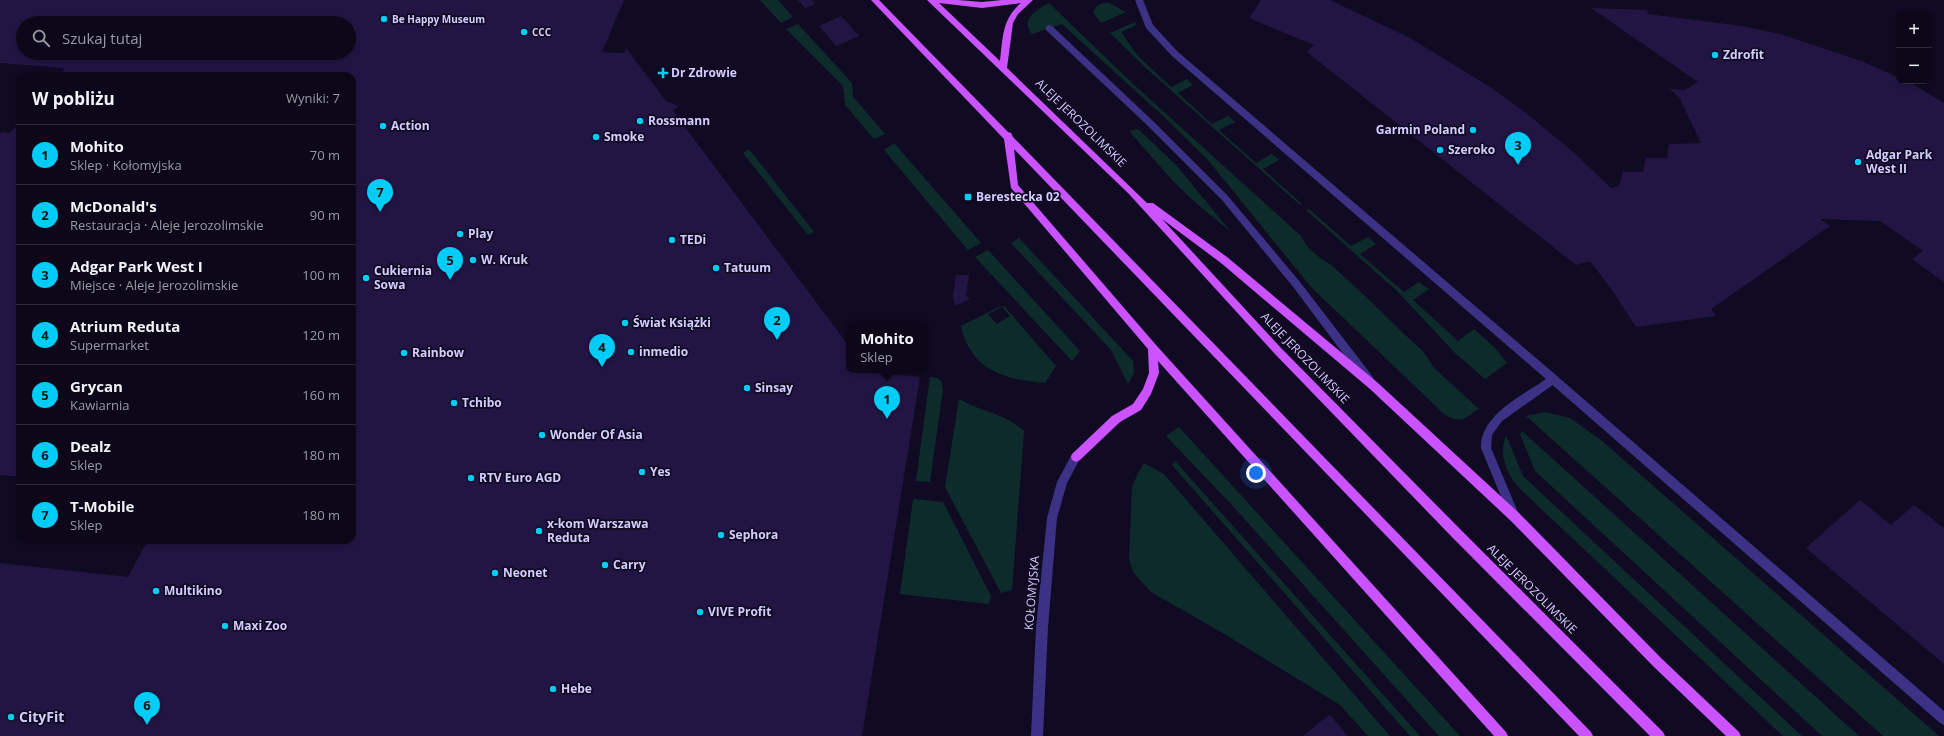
<!DOCTYPE html>
<html lang="pl">
<meta charset="utf-8">
<style>
body{margin:0;font-family:"Open Sans",sans-serif;background:#151123;color:#f1f3f6}
.controls{position:absolute;right:12px;top:12px;display:grid;overflow:hidden;border-radius:8px;box-shadow:0 2px 6px #0003}
.controls button{width:36px;height:36px;display:grid;place-items:center;padding:0;border:0;border-bottom:1px solid #2c2939;background:#0c081a;color:#f1f3f6;font:20px sans-serif}
.you{position:absolute;left:1256px;top:473px;width:14px;height:14px;margin:-10px;border:3px solid #fff;border-radius:50%;background:#1a73e8;box-shadow:0 0 0 6px #1a73e833}
.badge{display:grid;place-items:center;width:26px;height:26px;border-radius:50%;background:#00cdf7;color:#111;font-size:13px;font-weight:700}
.pin{position:absolute;translate:-50% -33px;filter:drop-shadow(0 1px 2px #0008)}
.pin::after{content:'';position:absolute;top:21px;width:14px;height:12px;background:inherit;clip-path:polygon(0 0,100% 0,50% 100%)}
.popup{position:absolute;left:846px;top:321px;width:82px;height:52px;box-sizing:border-box;display:grid;place-content:center;border-radius:8px;background:#0c081a;filter:drop-shadow(0 1px 3px #0005);font-size:13px;white-space:nowrap;color:#9a9aa2}
.popup b{font-size:15px;color:#f1f3f6}
.popup::after{content:'';position:absolute;left:50%;top:100%;margin-left:-8px;border:8px solid transparent;border-top-color:#0c081a}
.list{margin:0;padding:0;list-style:none}
h2{display:flex;justify-content:space-between;align-items:center;height:52px;margin:0;padding:0 16px;font-size:17px}
h2 small{font-size:13px;font-weight:400;color:#9a9aa2}
.list li{display:grid;grid-template-columns:26px 1fr auto;gap:12px;align-items:center;box-sizing:border-box;height:60px;padding:0 16px;border-top:1px solid #2c2939}
.list b{display:block;font-size:15px;white-space:nowrap}
.list p{margin:0;font-size:13px;white-space:nowrap;color:#9a9aa2}
.list em{font-size:13px;font-style:normal;color:#9a9aa2}
.icon{flex:none;width:22px;height:22px;fill:none;stroke:currentColor;stroke-width:2;stroke-linecap:round;stroke-linejoin:round}
.map{position:relative;flex:none;width:1944px;height:736px;overflow:hidden}
.search{position:absolute;background:#0c081a;box-shadow:0 2px 6px #0003;left:16px;top:16px;width:340px;height:44px;display:flex;align-items:center;gap:10px;box-sizing:border-box;padding:0 14px;border-radius:22px;color:#9a9aa2;font-size:15px}
.panel{position:absolute;background:#0c081a;box-shadow:0 2px 6px #0003;left:16px;top:72px;width:340px;height:472px;border-radius:12px}
.map>svg:first-child{display:block}
</style>
<div class="map">
<svg width="1944" height="736" viewBox="0 0 1944 736">
<rect width="100%" height="100%" fill="#100b22"/>
<g fill="#0e2b2c" fill-rule="evenodd">
<path d="M760,0H778L793,17L781,23Z"/>
<path d="M1049,3L1131,82L1301,236C1305,247 1320,259 1330,264C1354,285 1377,307 1400,330C1411,341 1427,352 1433,367L1479,409C1464,419 1461,424 1444,414L1311,287L1208,160L1163,116L1062,24L1032,34C1019,20 1038,9 1049,3Z"/>
<path d="M1103,3H1109L1126,12L1101,23L1093,12L1097,6Z"/>
<path d="M1135,22L1136,25L1121,32L1138,56L1171,87L1187,79L1193,85L1178,93L1212,124L1228,116L1235,122L1219,130L1256,163L1272,154L1279,160L1263,169L1302,204L1300,205L1147,69L1110,33Z"/>
<path d="M798,24L852,83L853,97L885,134L874,139L845,105L843,86L786,29Z"/>
<path d="M1138,129L1177,166L1230,231L1197,204L1173,181L1129,131Z"/>
<path d="M894,143L981,243L968,250L884,150Z"/>
<path d="M749,149L814,232L808,235L743,153Z"/>
<path d="M1309,209L1351,246L1368,237L1376,244L1360,254L1404,292L1419,282L1429,289L1413,300L1458,341L1474,329L1495,348L1507,363L1485,379L1455,353L1398,292L1306,210Z"/>
<path d="M1019,238L1133,361L1134,373L1128,384L1111,350L1011,243Z"/>
<path d="M988,250L1080,351L1072,361L975,257Z"/>
<path d="M1001,306L1005,307L1056,366L1045,383C1006,380 970,370 961,326ZM1002,307L1010,316L997,324L988,314Z"/>
<path d="M930,377L937,378L941,381L943,389L930,482L916,481Z"/>
<path d="M959,399C981,412 1005,413 1024,431L1012,590L1001,593L945,487Z"/>
<path d="M1545,412L1570,418L1602,441L1939,736H1883L1526,416Z"/>
<path d="M1179,427L1460,736H1439L1231,504L1166,436Z"/>
<path d="M1522,431L1859,736H1822L1535,471L1520,434Z"/>
<path d="M1506,435L1523,476L1802,736H1783L1521,490C1507,475 1498,455 1506,435Z"/>
<path d="M1175,461L1420,736H1410L1172,465Z"/>
<path d="M1144,463L1164,474L1390,736H1368L1340,705L1221,632L1151,592L1133,572L1129,559L1132,487L1138,473Z"/>
<path d="M913,499L943,502L991,596L989,604L900,594Z"/>
</g>
<g fill="#221544" fill-rule="evenodd">
<path d="M0,0H624L602,52L624,53L626,48L666,101L678,106L673,111L846,342H849V370L920,377L862,736H0V563L128,577L148,540H352V76H58L65,68L0,63ZM23,23H349V53H23Z"/>
<path d="M798,0H812L815,4L805,8Z"/>
<path d="M1261,0H1330L1410,38L1490,87L1526,113L1572,151L1611,188L1619,186L1623,172H1643L1646,158H1667L1669,144L1701,143L1679,97L1669,89L1685,90L1698,82L1591,8L1647,10L1648,14L1742,26L1780,34L1864,62L1899,78V81H1906L1914,85L1944,103V282L1912,259L1923,251L1880,221L1820,219L1830,226L1711,309L1716,316L1636,327L1612,290L1590,261L1576,265L1307,52L1314,45L1249,18Z"/>
<path d="M841,16L859,36L836,46L819,26Z"/>
<path d="M20,122V477L0,475V134L2,132L10,133Z"/>
<path d="M956,275H969L966,296L970,299L955,306L953,296Z"/>
<path d="M1860,500L1891,525L1914,505L1944,528V664L1806,548Z"/>
<path d="M1330,715L1348,736H1303L1321,721Z"/>
</g>
<g fill="none" stroke-linecap="round" stroke-linejoin="round">
<g fill="#3b3285" fill-rule="evenodd">
<path d="M1049,25L1052,26L1153,121L1228,196L1300,282L1373,377L1374,380L1373,383H1365L1294,288L1222,200L1147,125L1046,30V26Z"/>
<path d="M1553,375L1557,376L1944,711V725L1940,723L1549,382L1548,379L1549,376Z"/>
</g>
<g fill="#3b3285" fill-rule="evenodd">
<path d="M1135,0H1143L1153,25L1178,52L1557,376L1558,379L1557,382L1502,421L1492,435L1491,448L1520,517L1519,521L1515,522L1511,521L1481,448C1480,415 1522,396 1546,379L1172,56L1146,28Z"/>
<path d="M1076,452L1080,454L1081,457L1067,483L1057,518L1048,627L1043,736H1031L1036,627L1047,518L1057,482L1072,454Z"/>
</g>
<g fill="#ca53ff" fill-rule="evenodd">
<path d="M871,0H879L1008,132L1011,133L1013,137L1591,732L1593,736H1579L1014,149L1018,185L1156,345L1506,732L1508,736H1494L1158,361L1159,373L1151,394L1141,410L1120,422L1080,460L1076,462L1072,460L1071,457L1072,454L1112,416L1133,404L1143,389L1149,373L1148,349L1011,188L1004,139Z"/>
<path d="M927,0H958L982,2L1002,0H1033L1018,14L1013,23L1007,68L1147,203H1153L1227,257L1378,383L1519,513L1661,658L1739,732L1741,736H1726L1653,666L1511,521L1370,389L1221,263L1162,219L1281,348L1458,527L1663,732L1665,736H1650L1450,535L1275,354L1128,193ZM939,3L982,8L1021,3C1002,19 1003,37 1000,61Z"/>
</g>
</g>
<g fill="#00cdf7" stroke="#100b22" stroke-width="1.5">
<circle cx="384" cy="19" r="4"/>
<circle cx="524" cy="32" r="4"/>
<circle cx="1715" cy="55" r="4"/>
<path d="M661 67h4v4h4v4h-4v4h-4v-4h-4v-4h4z"/>
<circle cx="640" cy="121" r="4"/>
<circle cx="383" cy="126" r="4"/>
<circle cx="1473" cy="130" r="4"/>
<circle cx="596" cy="137" r="4"/>
<circle cx="1440" cy="150" r="4"/>
<circle cx="1858" cy="162" r="4"/>
<rect x="964" y="193" width="8" height="8" rx="2"/>
<circle cx="460" cy="234" r="4"/>
<circle cx="672" cy="240" r="4"/>
<circle cx="473" cy="260" r="4"/>
<circle cx="716" cy="268" r="4"/>
<circle cx="366" cy="278" r="4"/>
<circle cx="625" cy="323" r="4"/>
<circle cx="631" cy="352" r="4"/>
<circle cx="404" cy="353" r="4"/>
<circle cx="747" cy="388" r="4"/>
<circle cx="454" cy="403" r="4"/>
<circle cx="542" cy="435" r="4"/>
<circle cx="642" cy="472" r="4"/>
<circle cx="471" cy="478" r="4"/>
<circle cx="539" cy="531" r="4"/>
<circle cx="721" cy="535" r="4"/>
<circle cx="605" cy="565" r="4"/>
<circle cx="495" cy="573" r="4"/>
<circle cx="156" cy="591" r="4"/>
<circle cx="700" cy="612" r="4"/>
<circle cx="225" cy="626" r="4"/>
<circle cx="553" cy="689" r="4"/>
<circle cx="11" cy="717" r="4"/>
</g>
<g text-anchor="middle" stroke-width="3.5" stroke-linejoin="round" paint-order="stroke">
<g font-size="10" font-weight="bold" fill="#d5ccff" stroke="#100b22" text-anchor="start">
<text x="392" y="23">Be Happy Museum</text>
<text x="532" y="36">CCC</text>
</g>
<g font-size="12" font-weight="bold" fill="#d5ccff" stroke="#100b22" text-anchor="start">
<text x="1723" y="59">Zdrofit</text>
<text x="671" y="77">Dr Zdrowie</text>
<text x="648" y="125">Rossmann</text>
<text x="391" y="130">Action</text>
<text x="1465" y="134" text-anchor="end">Garmin Poland</text>
<text x="604" y="141">Smoke</text>
<text x="1448" y="154">Szeroko</text>
<text x="1866" y="159">Adgar Park<tspan x="1866" dy="14">West II</tspan></text>
<text x="976" y="201">Berestecka 02</text>
<text x="468" y="238">Play</text>
<text x="680" y="244">TEDi</text>
<text x="481" y="264">W. Kruk</text>
<text x="724" y="272">Tatuum</text>
<text x="374" y="275">Cukiernia<tspan x="374" dy="14">Sowa</tspan></text>
<text x="633" y="327">Świat Książki</text>
<text x="639" y="356">inmedio</text>
<text x="412" y="357">Rainbow</text>
<text x="755" y="392">Sinsay</text>
<text x="462" y="407">Tchibo</text>
<text x="550" y="439">Wonder Of Asia</text>
<text x="650" y="476">Yes</text>
<text x="479" y="482">RTV Euro AGD</text>
<text x="547" y="528">x-kom Warszawa<tspan x="547" dy="14">Reduta</tspan></text>
<text x="729" y="539">Sephora</text>
<text x="613" y="569">Carry</text>
<text x="503" y="577">Neonet</text>
<text x="164" y="595">Multikino</text>
<text x="708" y="616">VIVE Profit</text>
<text x="233" y="630">Maxi Zoo</text>
<text x="561" y="693">Hebe</text>
</g>
<g font-size="12" fill="#d5ccff" stroke="#100b22">
<text transform="translate(1081 123) rotate(44)" y="4">ALEJE JEROZOLIMSKIE</text>
<text transform="translate(1305 358) rotate(46)" y="4">ALEJE JEROZOLIMSKIE</text>
<text transform="translate(1532 589) rotate(45)" y="4">ALEJE JEROZOLIMSKIE</text>
<text transform="translate(1032 593) rotate(-85)" y="4">KOŁOMYJSKA</text>
</g>
<g font-size="14" font-weight="bold" fill="#d5ccff" stroke="#100b22" text-anchor="start">
<text x="19" y="722">CityFit</text>
</g>
</g>
</svg>
<div class="controls">
<button>+</button>
<button>−</button>
</div>
<div class="you"></div>
<div class="pin badge" style="left:887px;top:419px">1</div>
<div class="popup"><b>Mohito</b>Sklep</div>
<div class="pin badge" style="left:777px;top:340px">2</div>
<div class="pin badge" style="left:1518px;top:165px">3</div>
<div class="pin badge" style="left:602px;top:367px">4</div>
<div class="pin badge" style="left:450px;top:280px">5</div>
<div class="pin badge" style="left:147px;top:725px">6</div>
<div class="pin badge" style="left:380px;top:212px">7</div>
<div class="search"><svg class="icon" aria-label="search" viewBox="0 0 24 24"><circle cx="10" cy="10" r="6"/><path d="M15 15l6 6"/></svg>Szukaj tutaj</div>
<section class="panel">
<h2>W pobliżu<small>Wyniki: 7</small></h2>
<ul class="list">
<li><span class="badge">1</span><div><b>Mohito</b><p>Sklep · Kołomyjska</p></div><em>70 m</em></li>
<li><span class="badge">2</span><div><b>McDonald's</b><p>Restauracja · Aleje Jerozolimskie</p></div><em>90 m</em></li>
<li><span class="badge">3</span><div><b>Adgar Park West I</b><p>Miejsce · Aleje Jerozolimskie</p></div><em>100 m</em></li>
<li><span class="badge">4</span><div><b>Atrium Reduta</b><p>Supermarket</p></div><em>120 m</em></li>
<li><span class="badge">5</span><div><b>Grycan</b><p>Kawiarnia</p></div><em>160 m</em></li>
<li><span class="badge">6</span><div><b>Dealz</b><p>Sklep</p></div><em>180 m</em></li>
<li><span class="badge">7</span><div><b>T-Mobile</b><p>Sklep</p></div><em>180 m</em></li>
</ul>
</section>
</div>
